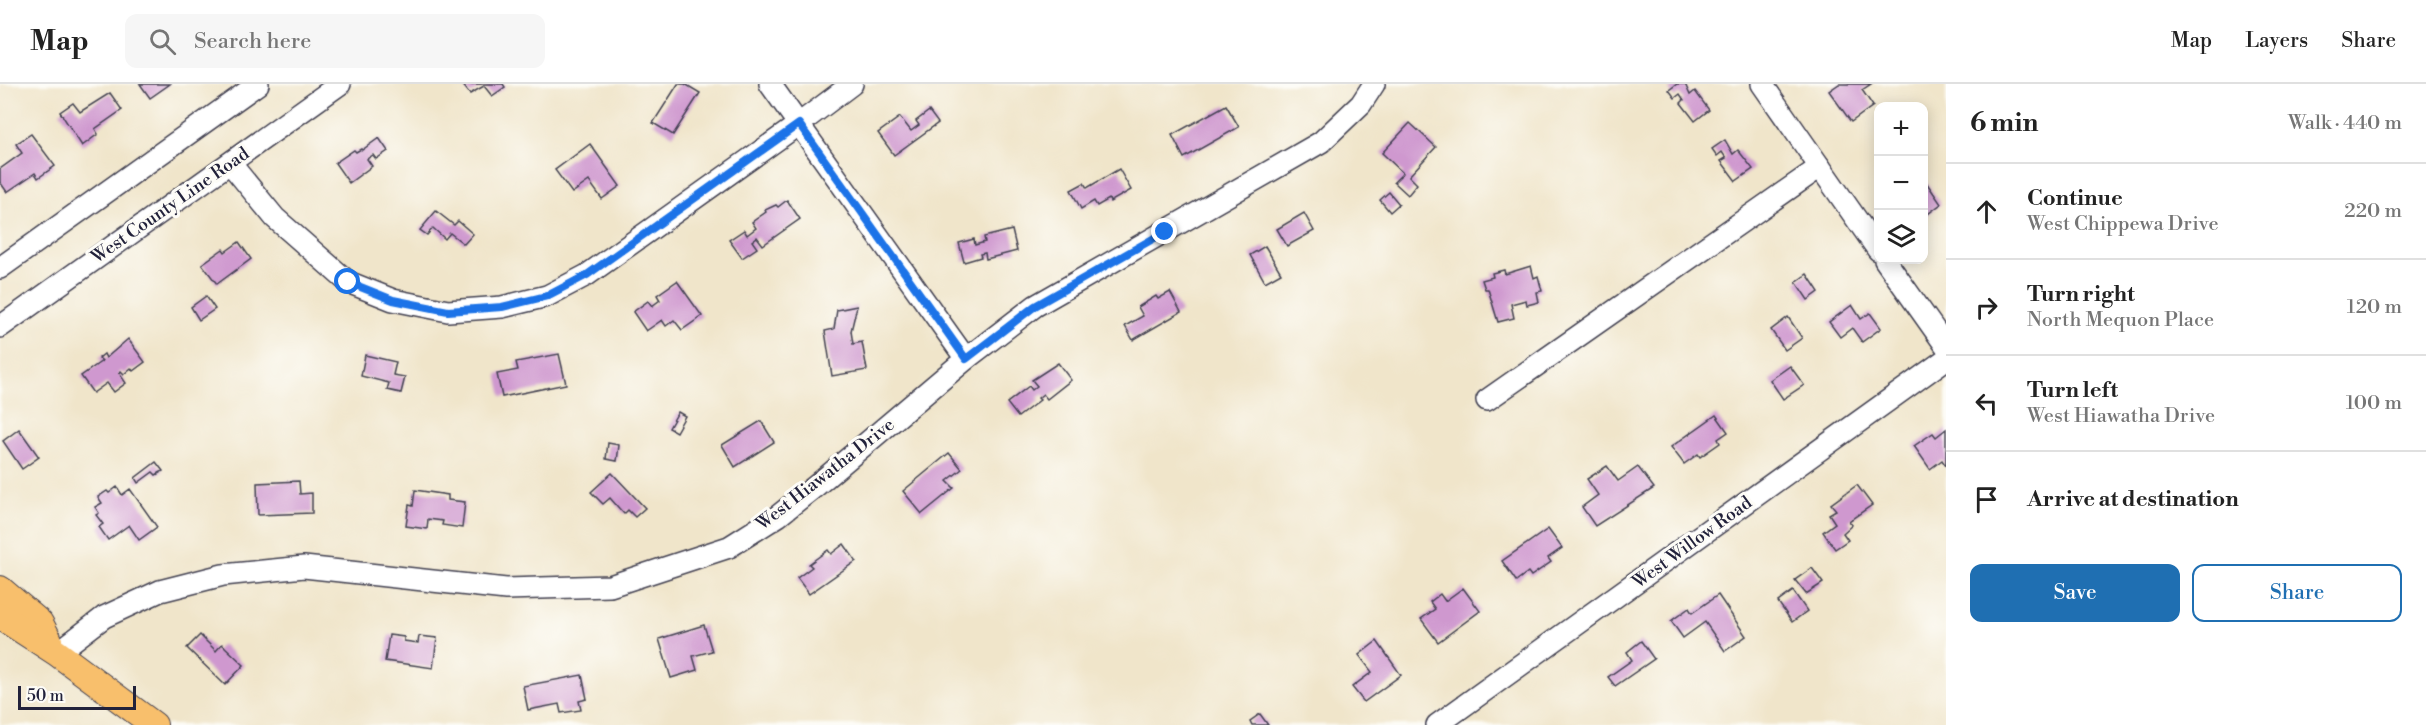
<!DOCTYPE html>
<meta charset="utf-8">
<style>
body{margin:0;font-family:"Libre Bodoni",serif;background:#f6f6f6;color:#222}
.controls{position:absolute;right:18px;top:18px;display:grid;overflow:hidden;border-radius:12px;box-shadow:0 3px 15px #0003}
.controls button{width:54px;height:54px;display:grid;place-items:center;padding:0;border:0;border-bottom:2px solid #e0e0e0;background:#fff;color:#222;font:30px sans-serif}
.scale{position:absolute;left:18px;bottom:15px;width:118px;box-sizing:border-box;padding-left:6px;border:3px solid #22223b;border-top:0;font-size:16px;line-height:21px;white-space:nowrap;color:#22223b;-webkit-text-stroke:4px #fdfcf7;paint-order:stroke}
.stop{position:absolute;width:18px;height:18px;margin:-14px;border:4px solid #1a73e8;border-radius:50%;background:#fff}
.stop.end{background:#1a73e8;border-color:#fff;box-shadow:0 2px 6px #0008}
.list{margin:0;padding:0;list-style:none}
h2{display:flex;justify-content:space-between;align-items:center;height:78px;margin:0;padding:0 24px;font-size:26px}
h2 small{font-size:20px;font-weight:400;color:#767676}
.list li{display:grid;grid-template-columns:39px 1fr auto;gap:18px;align-items:center;box-sizing:border-box;height:96px;padding:0 24px;border-top:2px solid #e0e0e0}
.list b{display:block;font-size:22px;white-space:nowrap}
.list p{margin:0;font-size:20px;white-space:nowrap;color:#767676}
.list em{font-size:20px;font-style:normal;color:#767676}
.actions{display:flex;gap:12px;padding:18px 24px}
.actions a{flex:1;padding:14px 0;border:2px solid #1f6fb2;border-radius:12px;text-align:center;font-size:21px;color:#1f6fb2}
.actions .main{background:#1f6fb2;color:#fff}
.icon{flex:none;width:33px;height:33px;fill:none;stroke:currentColor;stroke-width:2;stroke-linecap:round;stroke-linejoin:round}
.map{position:relative;flex:none;width:1946px;height:641px;overflow:hidden}
header{display:flex;align-items:center;gap:36px;box-sizing:border-box;height:84px;padding:0 30px;background:#fff;border-bottom:2px solid #e0e0e0}
header strong{font-size:28px}
nav{display:flex;gap:33px;margin-inline-start:auto;font-size:21px}
.search{width:420px;height:54px;background:#f6f6f6;display:flex;align-items:center;gap:15px;box-sizing:border-box;padding:0 21px;border-radius:12px;color:#767676;font-size:22px}
main{display:flex}
aside{flex:1;background:#fff}
.map>svg:first-child{display:block}
</style>
<header>
<strong>Map</strong>
<div class="search"><svg class="icon" aria-label="search" viewBox="0 0 24 24"><circle cx="10" cy="10" r="6"/><path d="M15 15l6 6"/></svg>Search here</div>
<nav><a>Map</a><a>Layers</a><a>Share</a></nav>
</header>
<main>
<div class="map">
<svg width="1946" height="641" viewBox="0 0 1946 641">
<rect width="100%" height="100%" fill="#fdfcf7"/>
<filter id="ink" filterUnits="userSpaceOnUse"><feTurbulence type="fractalNoise" baseFrequency=".0167" numOctaves="2"/><feDisplacementMap in="SourceGraphic" scale="12" xChannelSelector="R" yChannelSelector="G"/><feConvolveMatrix kernelMatrix="1 2 1 2 8 2 1 2 1" color-interpolation-filters="sRGB"/></filter>
<filter id="wash" filterUnits="userSpaceOnUse"><feTurbulence type="fractalNoise" baseFrequency=".008" numOctaves="4" result="noise"/><feDisplacementMap in="SourceGraphic" scale="24" xChannelSelector="R" yChannelSelector="G"/><feGaussianBlur stdDeviation="1.35" result="paint"/><feColorMatrix in="noise" values="0 0 0 0 0 0 0 0 0 0 0 0 0 0 0 0 0 1.4 0 .05"/><feComposite in="paint" operator="in"/></filter>
<g filter="url(#wash)">
<rect width="100%" height="100%" fill="#f0e5ca"/>
<g id="blocks">
<g fill="#cf98cf">
<path d="M140,0H170L150,14Z"/>
<path d="M462,0H503L505,3L492,12L484,2L470,10Z"/>
<path d="M678,0H685L700,9L673,51L653,39Z"/>
<path d="M1677,0H1685L1690,11L1695,7L1709,26L1695,37L1681,19L1684,16L1680,10L1675,14L1669,6Z"/>
<path d="M1839,0H1871L1862,6L1873,22L1851,38L1829,7Z"/>
<path d="M110,9L122,26L95,45L98,50L82,62L60,28L73,19L80,28Z"/>
<path d="M1226,21L1239,43L1184,74L1172,51Z"/>
<path d="M929,27L938,39L894,71L878,49L900,33L911,47L919,41L916,37Z"/>
<path d="M1410,39L1436,63L1409,92L1417,100L1408,111L1394,98L1403,89L1382,69Z"/>
<path d="M31,50L55,82L38,94L35,89L7,108L0,98V85L22,69L16,60Z"/>
<path d="M379,54L388,67L376,75L373,71L367,75L372,82L349,99L335,79L354,66L356,68L361,65L362,66Z"/>
<path d="M1725,56L1733,70L1738,66L1753,85L1736,97L1721,77L1726,74L1722,68L1717,72L1712,65Z"/>
<path d="M590,60L620,102L602,115L589,97L572,109L555,86Z"/>
<path d="M1119,85L1131,106L1110,118L1109,115L1097,122L1094,117L1081,125L1071,106L1084,99L1087,104Z"/>
<path d="M1924,95L1941,120L1925,132L1924,130Z"/>
<path d="M1389,108L1399,120L1390,128L1380,116Z"/>
<path d="M787,116L800,135L763,161L757,153L752,157L757,164L742,174L729,156L744,146L747,151L756,144L752,138L766,128L765,126L776,121L778,123Z"/>
<path d="M436,127L454,141L458,137L473,150L464,160L450,149L445,155L433,144L427,151L420,146Z"/>
<path d="M1304,129L1314,147L1287,162L1277,145Z"/>
<path d="M1012,146L1017,167L986,175L985,169L980,170L981,173L964,178L959,159L974,155L975,161L985,158L984,153Z"/>
<path d="M239,158L251,175L217,200L202,180L223,165L225,168Z"/>
<path d="M1265,162L1281,189L1265,198L1250,171Z"/>
<path d="M1531,182L1534,194L1538,192L1542,207L1537,208L1539,218L1527,221L1526,216L1511,220L1514,234L1498,238L1488,205H1485L1482,196L1493,193L1492,189L1504,186L1505,190Z"/>
<path d="M1807,190L1819,208L1808,216L1796,198Z"/>
<path d="M677,197L702,232L682,246L674,236L666,242L662,236L646,247L633,228L648,217L652,222L660,216L657,211Z"/>
<path d="M1170,208L1181,228L1133,256L1125,242L1143,232L1138,223L1156,212L1158,215Z"/>
<path d="M206,212L215,225L199,236L191,223Z"/>
<path d="M1852,221L1861,235L1870,229L1881,244L1862,258L1852,244L1840,253L1829,238Z"/>
<path d="M857,222L851,247L853,260L862,258L867,286L832,292L825,247L834,245L837,226Z"/>
<path d="M1788,233L1802,254L1785,266L1771,246Z"/>
<path d="M128,255L145,278L133,287L131,284L124,290L121,287L119,289L126,299L114,308L107,299L93,309L81,292L102,277L99,274L104,270L106,274Z"/>
<path d="M559,270L566,300L502,313L497,290L518,286L516,278Z"/>
<path d="M365,271L396,278L393,291L405,293L401,309L387,306L389,299L361,292Z"/>
<path d="M1058,279L1071,296L1047,315L1043,310L1038,314L1040,316L1018,333L1007,319L1029,302L1032,306L1037,302L1032,296Z"/>
<path d="M1790,282L1804,301L1783,315L1770,296Z"/>
<path d="M678,328L685,332L676,348L669,344Z"/>
<path d="M1716,331L1728,348L1718,355L1720,359L1700,373L1698,370L1684,380L1671,363Z"/>
<path d="M761,337L774,358L735,383L722,361Z"/>
<path d="M19,345L39,373L22,385L3,357Z"/>
<path d="M1946,345V382L1942,376L1930,385L1914,362L1933,349L1936,353Z"/>
<path d="M608,359L619,361L617,377L606,375Z"/>
<path d="M949,369L962,385L947,397L954,404L922,430L903,407Z"/>
<path d="M156,378L163,387L156,391L153,388L138,399L135,394Z"/>
<path d="M1607,382L1618,397L1638,383L1654,404L1595,442L1582,423L1598,411L1587,395Z"/>
<path d="M612,389L645,424L635,433L628,426L624,430L610,414L603,420L591,408Z"/>
<path d="M299,397L300,410L312,409V429L258,431L257,399Z"/>
<path d="M1857,401L1872,421L1849,437L1852,441L1843,449L1848,456L1835,465L1823,448L1835,439L1829,430L1836,426L1831,420Z"/>
<path d="M117,403L122,411L130,405L157,443L139,456L129,441L108,456L99,443L103,440L96,431L99,429L95,423L102,419L98,413L107,407L109,409Z"/>
<path d="M415,406L448,411V416L465,418L462,444L442,441L443,437L428,435L427,445L406,442L409,421L413,422Z"/>
<path d="M1548,445L1562,464L1548,474L1551,478L1531,492L1528,488L1516,497L1502,477Z"/>
<path d="M844,460L856,477L809,510L797,494L812,483L809,480L828,466L831,470Z"/>
<path d="M1812,484L1823,499L1806,510L1795,496Z"/>
<path d="M1463,504L1480,527L1438,558L1421,535L1435,525L1430,518L1440,510L1445,517Z"/>
<path d="M1793,507L1807,527L1792,538L1778,518Z"/>
<path d="M1718,511L1746,552L1725,567L1705,538L1683,554L1671,537L1689,524L1692,529Z"/>
<path d="M704,541L712,567L693,572L697,586L671,594L659,555Z"/>
<path d="M200,551L216,567L222,560L244,581L225,601L187,564Z"/>
<path d="M389,551L404,553V557L418,559L419,552L437,554L433,584L385,577Z"/>
<path d="M1377,557L1401,591L1364,618L1352,603L1372,588L1359,571Z"/>
<path d="M1641,557L1654,575L1615,602L1608,593L1632,576L1627,568Z"/>
<path d="M582,591L587,615L579,617L581,626L561,629L559,620L528,626L523,602Z"/>
<path d="M1260,630L1268,641H1252L1250,637Z"/>
</g>
</g>
</g>
<g filter="url(#ink)">
<use href="#blocks" fill-opacity="0" stroke="#413f50" stroke-width="1.5"/>
<g fill="none" stroke-linecap="round" stroke-linejoin="round">
<defs>
<g id="minor">
<path d="M770,0L966,275"/>
<path d="M1762,0L1878,166"/>
<path d="M230,79L275,134L348,198L393,216L448,227L502,223L547,212L587,191L799,40L852,0"/>
<path d="M1885,176L1946,262"/>
<path d="M0,184L258,0"/>
<path d="M0,243L340,0"/>
<path d="M1487,316L1820,83"/>
<path d="M57,569L104,533L160,507L223,491L304,483L506,505L610,502L729,463L778,432L817,401L966,275L1035,222L1321,58L1361,20L1374,0"/>
<path d="M1437,641L1946,275"/>
</g>
<g id="major">
<path d="M0,505L40,539L49,556"/>
<path d="M0,532L57,569L154,641"/>
</g>
</defs>
<use href="#minor" stroke="#413f50" stroke-width="24"/>
<use href="#major" stroke="#413f50" stroke-width="28"/>
<use href="#minor" stroke="#fff" stroke-width="21"/>
<use href="#major" stroke="#f8bf6c" stroke-width="26"/>
</g>
</g>
<g fill="none" stroke-linecap="round" stroke-linejoin="round" filter="url(#ink)">
<path stroke="#1a73e8" stroke-width="8" d="M348,198L393,216L448,227L502,223L547,212L587,191L799,40L966,275L1035,222L1165,148"/>
</g>
<g text-anchor="middle" stroke-width="6" stroke-linejoin="round" paint-order="stroke">
<g font-size="18" fill="#22223b" stroke="#fdfcf7">
<text transform="translate(170 121) rotate(-35)" y="6">West County Line Road</text>
<text transform="translate(825 390) rotate(-38)" y="6">West Hiawatha Drive</text>
<text transform="translate(1692 458) rotate(-36)" y="6">West Willow Road</text>
</g>
</g>
</svg>
<div class="controls">
<button>+</button>
<button>−</button>
<button><svg class="icon" aria-label="layers" viewBox="0 0 24 24"><path d="M12 4l9 5-9 5-9-5zM3 14l9 5 9-5"/></svg></button>
</div>
<div class="scale">50 m</div>
<div class="stop" style="left:348px;top:198px"></div>
<div class="stop end" style="left:1165px;top:148px"></div>
</div>
<aside>
<h2>6 min<small>Walk · 440 m</small></h2>
<ul class="list">
<li><svg class="icon" aria-label="ahead" viewBox="0 0 24 24"><path d="M12 20V5M6 11l6-6 6 6"/></svg><div><b>Continue</b><p>West Chippewa Drive</p></div><em>220 m</em></li>
<li><svg class="icon" aria-label="right" viewBox="0 0 24 24"><path d="M7 20v-9h11M14 6l5 5-5 5"/></svg><div><b>Turn right</b><p>North Mequon Place</p></div><em>120 m</em></li>
<li><svg class="icon" aria-label="left" viewBox="0 0 24 24"><path d="M17 20v-9H6M10 6l-5 5 5 5"/></svg><div><b>Turn left</b><p>West Hiawatha Drive</p></div><em>100 m</em></li>
<li><svg class="icon" aria-label="arrive" viewBox="0 0 24 24"><path d="M6 21V4h12l-3 4 3 4H6"/></svg><div><b>Arrive at destination</b></div></li>
</ul>
<div class="actions"><a class="main">Save</a><a>Share</a></div>
</aside>
</main>
